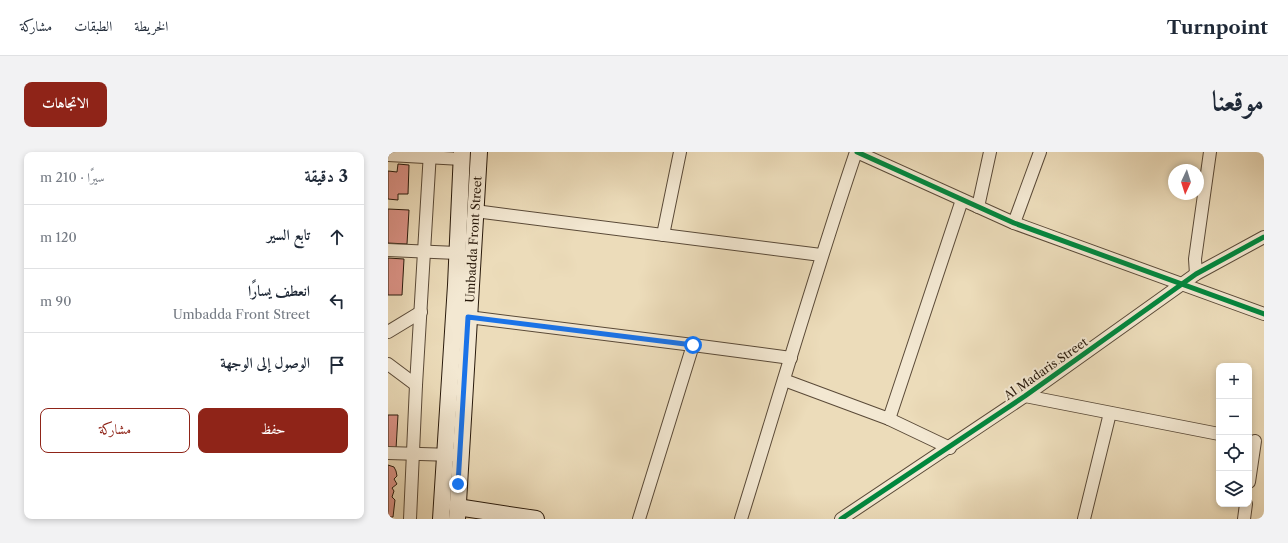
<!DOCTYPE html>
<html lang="ar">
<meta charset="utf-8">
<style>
body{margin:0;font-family:"Libre Caslon Text",Amiri,serif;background:#f2f2f3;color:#1f2937;direction:rtl}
.controls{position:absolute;right:12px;bottom:12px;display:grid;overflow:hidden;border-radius:8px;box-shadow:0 2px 6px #0003}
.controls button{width:36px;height:36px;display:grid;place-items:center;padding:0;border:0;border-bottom:1px solid #e0e1e3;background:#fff;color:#1f2937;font:20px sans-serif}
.compass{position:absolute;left:780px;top:12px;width:36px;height:36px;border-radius:50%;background:#fff;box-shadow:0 2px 6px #0003;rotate:184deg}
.stop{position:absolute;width:12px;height:12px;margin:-9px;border:3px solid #1a73e8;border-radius:50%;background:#fff}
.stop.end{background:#1a73e8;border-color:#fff;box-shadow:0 1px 4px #0008}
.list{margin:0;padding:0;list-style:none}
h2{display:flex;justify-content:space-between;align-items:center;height:52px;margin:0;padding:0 16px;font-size:17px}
h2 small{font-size:13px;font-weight:400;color:#747a83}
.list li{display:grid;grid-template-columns:26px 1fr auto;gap:12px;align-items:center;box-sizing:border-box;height:64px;padding:0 16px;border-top:1px solid #e0e1e3}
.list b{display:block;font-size:15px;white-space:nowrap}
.list p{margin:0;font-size:13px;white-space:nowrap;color:#747a83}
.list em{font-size:13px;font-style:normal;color:#747a83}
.actions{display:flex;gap:8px;padding:12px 16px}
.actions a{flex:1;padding:9px 0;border:1px solid #8f2418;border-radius:8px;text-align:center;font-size:14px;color:#8f2418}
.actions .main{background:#8f2418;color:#fff}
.icon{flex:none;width:22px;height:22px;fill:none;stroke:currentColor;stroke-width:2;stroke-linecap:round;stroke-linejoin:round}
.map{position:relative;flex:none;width:876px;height:367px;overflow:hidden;direction:ltr;border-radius:8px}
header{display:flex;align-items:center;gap:24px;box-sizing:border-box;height:56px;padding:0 20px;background:#fff;border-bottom:1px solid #e0e1e3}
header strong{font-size:19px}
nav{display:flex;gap:22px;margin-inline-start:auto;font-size:14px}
.intro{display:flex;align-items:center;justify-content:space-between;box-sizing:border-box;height:96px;padding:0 24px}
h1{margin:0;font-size:28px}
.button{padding:10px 18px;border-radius:8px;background:#8f2418;color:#fff;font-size:14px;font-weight:700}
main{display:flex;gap:24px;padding:0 24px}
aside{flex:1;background:#fff;border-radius:8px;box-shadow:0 2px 6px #0003}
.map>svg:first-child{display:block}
</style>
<header>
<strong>Turnpoint</strong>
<nav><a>الخريطة</a><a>الطبقات</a><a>مشاركة</a></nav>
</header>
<div class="intro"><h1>موقعنا</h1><a class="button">الاتجاهات</a></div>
<main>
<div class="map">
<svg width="876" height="367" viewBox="0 0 876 367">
<rect width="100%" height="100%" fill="#ecdcba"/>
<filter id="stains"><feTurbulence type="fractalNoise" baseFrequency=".005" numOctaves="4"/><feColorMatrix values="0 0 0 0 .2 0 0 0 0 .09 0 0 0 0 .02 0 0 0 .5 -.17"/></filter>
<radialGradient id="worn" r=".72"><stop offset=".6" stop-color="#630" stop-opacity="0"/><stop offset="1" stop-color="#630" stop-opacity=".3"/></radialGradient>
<g fill="#dc9387" stroke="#291a0c">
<path d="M10,12L21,13L20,42H10V48L0,47V19L9,20Z"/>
<path d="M0,57L21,58L19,92L0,91Z"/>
<path d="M0,106L16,107L14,143H0Z"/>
<path d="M0,263H10L8,297H0Z"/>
<path d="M0,313L6,315L8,319L9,324L6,327L9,332L4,336L6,339L4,345L7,348L5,365H0Z"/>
</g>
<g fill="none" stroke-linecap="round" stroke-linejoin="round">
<defs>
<g id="street">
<path d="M469,0L626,71L876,162"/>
<path d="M0,3L74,7"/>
<path d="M590,55L602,0"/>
<path d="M87,59L433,103"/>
<path d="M626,71L652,0"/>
<path d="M275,83L292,0"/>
<path d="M0,98L69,101"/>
<path d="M808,122L807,107L822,0"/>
<path d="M80,165L305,193L251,367"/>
<path d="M0,180L33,160"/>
<path d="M305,193L403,206"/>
<path d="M0,212L28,233"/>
<path d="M396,228L501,267L574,48"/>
<path d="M637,244L831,282"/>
<path d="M501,267L562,296"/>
<path d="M0,301L65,303"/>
<path d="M861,330L867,289"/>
<path d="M22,367L28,233L42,0"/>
<path d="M353,367C391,245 427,121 468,0"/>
<path d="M453,367L637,244L808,122L876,85"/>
<path d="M696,367L722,261"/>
<path d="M856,367L858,352"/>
</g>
<g id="secondary">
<path d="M69,355L148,367"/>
<path d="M53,367L68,133L74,0"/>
<path id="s1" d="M69,367L91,0"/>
</g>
</defs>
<use href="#street" stroke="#5a4a38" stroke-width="14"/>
<use href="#secondary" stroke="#291a0c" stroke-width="18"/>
<use href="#street" stroke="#f3e8d2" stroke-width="12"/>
<use href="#secondary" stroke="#f3e8d2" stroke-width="16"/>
<defs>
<g id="cycleway">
<path d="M469,0L626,71L876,162"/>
<path d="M453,367L637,244L808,122L876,85"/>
</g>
</defs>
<use href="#cycleway" stroke="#f3e8d2" stroke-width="8"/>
<use href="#cycleway" stroke="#00873e" stroke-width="5"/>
</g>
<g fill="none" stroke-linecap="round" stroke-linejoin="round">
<path stroke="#1a73e8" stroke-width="5" d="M70,332L80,165L305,193"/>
</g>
<g text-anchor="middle" stroke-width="4" stroke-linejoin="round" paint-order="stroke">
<g font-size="12" fill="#291a0c" stroke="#f3e8d2">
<text dy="4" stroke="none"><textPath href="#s1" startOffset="280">Umbadda Front Street</textPath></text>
<text transform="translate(658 217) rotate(-35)" y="4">Al Madaris Street</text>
</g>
</g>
<rect width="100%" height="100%" filter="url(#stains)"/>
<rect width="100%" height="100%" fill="url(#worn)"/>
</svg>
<div class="controls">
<button>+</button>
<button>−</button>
<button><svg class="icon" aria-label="locate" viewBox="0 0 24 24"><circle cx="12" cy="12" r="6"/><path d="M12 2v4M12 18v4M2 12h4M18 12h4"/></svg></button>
<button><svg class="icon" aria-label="layers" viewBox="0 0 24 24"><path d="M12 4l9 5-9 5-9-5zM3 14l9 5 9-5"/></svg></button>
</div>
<svg class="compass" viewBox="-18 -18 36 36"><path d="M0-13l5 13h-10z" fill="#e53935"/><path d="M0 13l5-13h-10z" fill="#747a83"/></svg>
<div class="stop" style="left:305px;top:193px"></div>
<div class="stop end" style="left:70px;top:332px"></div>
</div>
<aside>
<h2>3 دقيقة<small>سيرًا · 210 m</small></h2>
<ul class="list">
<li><svg class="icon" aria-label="ahead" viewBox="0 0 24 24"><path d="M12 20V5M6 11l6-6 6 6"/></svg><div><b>تابع السير</b></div><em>120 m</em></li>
<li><svg class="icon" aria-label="left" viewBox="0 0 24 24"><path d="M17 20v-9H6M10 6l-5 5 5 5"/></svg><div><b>انعطف يسارًا</b><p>Umbadda Front Street</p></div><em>90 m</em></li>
<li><svg class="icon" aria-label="arrive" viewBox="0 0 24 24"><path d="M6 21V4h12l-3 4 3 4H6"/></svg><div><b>الوصول إلى الوجهة</b></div></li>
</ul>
<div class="actions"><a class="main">حفظ</a><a>مشاركة</a></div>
</aside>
</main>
